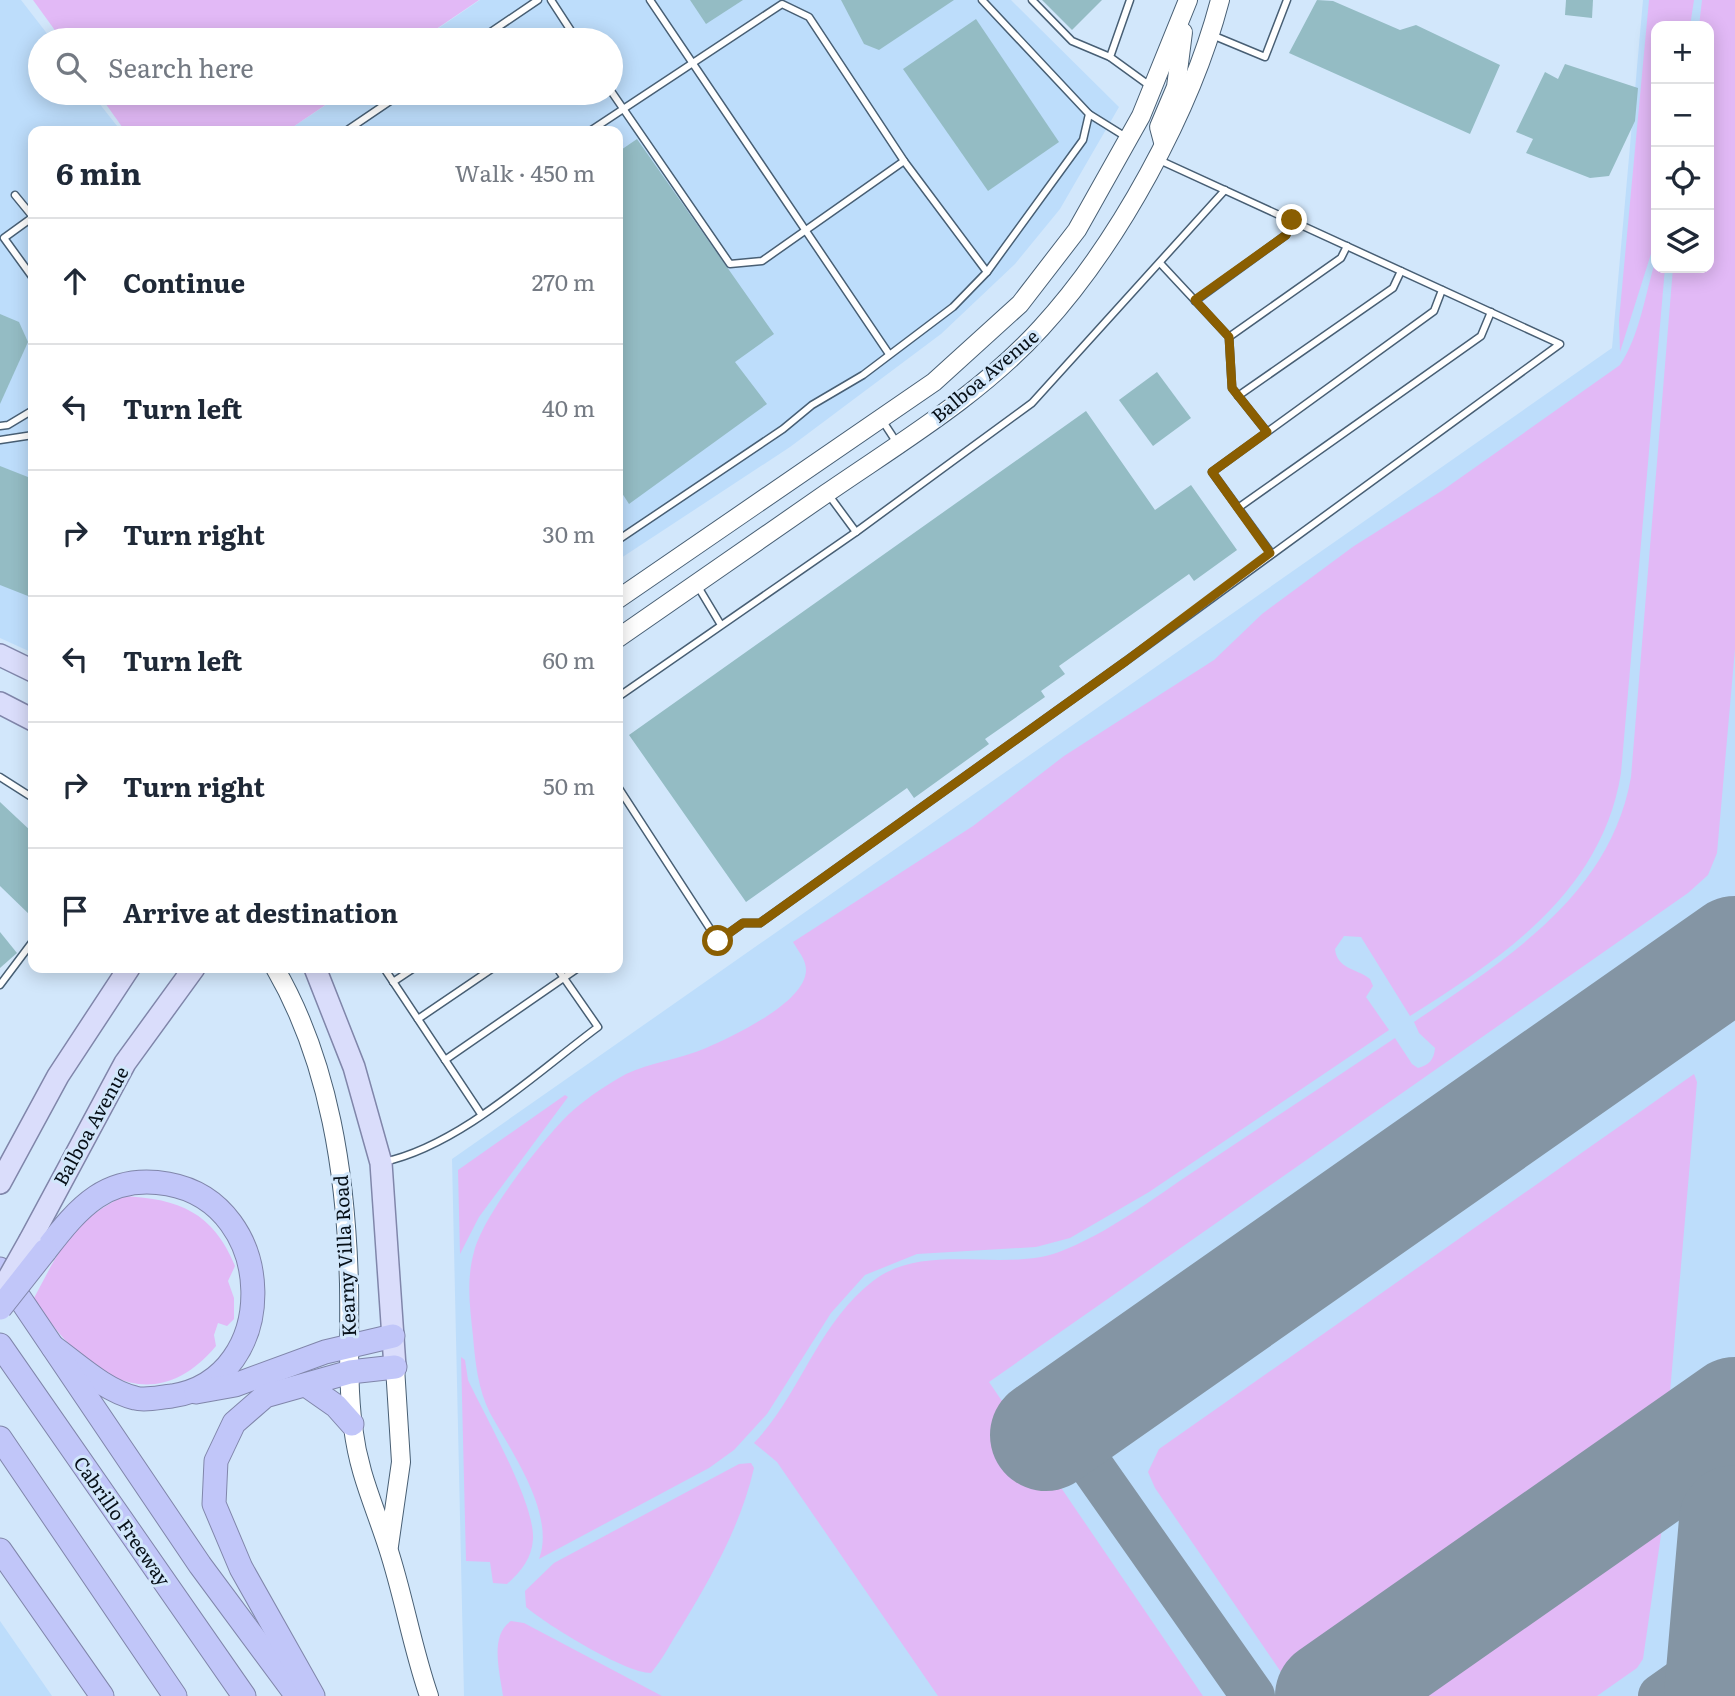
<!DOCTYPE html>
<meta charset="utf-8">
<style>
body{margin:0;font-family:Literata,serif;background:#f6f6f7;color:#1f2937}
.controls{position:absolute;right:21px;top:21px;display:grid;overflow:hidden;border-radius:14px;box-shadow:0 4px 18px #0003}
.controls button{width:63px;height:63px;display:grid;place-items:center;padding:0;border:0;border-bottom:2px solid #e0e1e3;background:#fff;color:#1f2937;font:35px sans-serif}
.stop{position:absolute;width:21px;height:21px;margin:-16px;border:5px solid #8a5e01;border-radius:50%;background:#fff}
.stop.end{background:#8a5e01;border-color:#fff;box-shadow:0 2px 7px #0008}
.list{margin:0;padding:0;list-style:none}
h2{display:flex;justify-content:space-between;align-items:center;height:91px;margin:0;padding:0 28px;font-size:30px}
h2 small{font-size:23px;font-weight:400;color:#747a83}
.list li{display:grid;grid-template-columns:46px 1fr auto;gap:21px;align-items:center;box-sizing:border-box;height:126px;padding:0 28px;border-top:2px solid #e0e1e3}
.list b{display:block;font-size:26px;white-space:nowrap}
.list em{font-size:23px;font-style:normal;color:#747a83}
.icon{flex:none;width:38px;height:38px;fill:none;stroke:currentColor;stroke-width:2;stroke-linecap:round;stroke-linejoin:round}
.map{position:relative;flex:none;width:1735px;height:1696px;overflow:hidden}
.search{position:absolute;background:#fff;box-shadow:0 4px 18px #0003;left:28px;top:28px;width:595px;height:77px;display:flex;align-items:center;gap:18px;box-sizing:border-box;padding:0 24px;border-radius:38px;color:#747a83;font-size:26px}
.panel{position:absolute;background:#fff;box-shadow:0 4px 18px #0003;left:28px;top:126px;width:595px;height:847px;border-radius:14px}
.map>svg:first-child{display:block}
</style>
<div class="map">
<svg width="1735" height="1696" viewBox="0 0 1735 1696">
<rect width="100%" height="100%" fill="#d2e7fb"/>
<g fill="#bdddfb" fill-rule="evenodd">
<path d="M0,0H21L52,40H40V93H91L121,131H33V653L0,638Z"/>
<path d="M480,0H1011L1119,107L1060,209L1015,264L941,334L790,447L618,560V131H287L344,93H611V40H421Z"/>
<path d="M1643,0H1735V1696H464L452,1159L1612,348ZM1656,26H1709V268H1656Z"/>
<path d="M0,1621L52,1696H0Z"/>
</g>
<g fill="#e2b9f6">
<path d="M33,0H479L420,40H62Z"/>
<path d="M1649,0H1694L1690,26H1656V238L1620,352L1619,320Z"/>
<path d="M1702,0H1735V649L1717,853L1708,875L1688,893L989,1382L1203,1696H938L777,1462L754,1443C800,1395 818,1323 873,1281C925,1241 1001,1273 1059,1252C1109,1233 1152,1199 1196,1170C1262,1126 1329,1082 1395,1038L1412,1064L1418,1068C1429,1065 1434,1060 1435,1048L1419,1033L1414,1022C1507,958 1610,896 1631,777L1673,268H1709V26H1699Z"/>
<path d="M98,93H343L287,131H125Z"/>
<path d="M1656,259V268H1665L1621,773C1602,891 1505,956 1410,1016L1361,937L1344,936L1335,949C1337,969 1356,968 1370,979L1373,986L1366,997L1389,1030L1149,1192L1070,1238L1036,1247L917,1254L865,1275L831,1313L767,1414L734,1450L709,1468L539,1559C556,1514 511,1451 490,1413C478,1390 475,1361 473,1336C470,1308 466,1280 474,1252C483,1216 536,1149 562,1121C579,1103 604,1086 626,1074C651,1062 681,1059 706,1048C734,1036 806,1002 806,970C806,959 798,951 793,942L973,826L1064,756L1214,660L1262,614L1354,546L1443,490L1620,365C1640,335 1645,294 1656,259Z"/>
<path d="M1694,1074L1697,1082L1670,1392L1662,1410L1294,1672L1283,1675L1155,1488L1148,1472L1159,1449Z"/>
<path d="M565,1095L568,1097L479,1217L460,1254L458,1170Z"/>
<path d="M124,1196C179,1199 213,1212 235,1266L228,1281L234,1298V1319L227,1326L218,1323L214,1335L216,1346C149,1426 76,1367 34,1298C61,1248 70,1223 124,1196Z"/>
<path d="M461,1357L465,1360L468,1380C485,1416 535,1503 533,1539C532,1558 521,1572 507,1584L493,1583L490,1562L466,1561Z"/>
<path d="M751,1463L754,1468C741,1525 711,1578 681,1627C671,1642 663,1659 651,1673C625,1673 547,1625 526,1607L525,1591L554,1563L739,1464Z"/>
<path d="M1652,1518H1658L1662,1528L1643,1659L1637,1668L1597,1696H1405Z"/>
<path d="M511,1621L524,1623L662,1696H503C500,1673 489,1635 511,1621Z"/>
</g>
<g fill="none" stroke-linecap="round" stroke-linejoin="round">
<g stroke="#8495a4" stroke-width="44">
<path d="M1716,965L1735,955"/>
<path d="M1062,1424L1253,1696"/>
<path d="M1697,1666L1719,1631L1728,1604"/>
<path d="M1660,1696L1735,1643"/>
</g>
<g stroke="#8495a4" stroke-width="112">
<path d="M1046,1435L1735,952"/>
<path d="M1331,1696L1735,1413"/>
<path d="M1720,1696L1735,1521"/>
</g>
</g>
<g fill="#94bcc4">
<path d="M690,0H743L706,24Z"/>
<path d="M841,0H954L879,50L864,44Z"/>
<path d="M1042,0H1102L1072,30Z"/>
<path d="M1317,0L1333,1L1400,30L1416,25L1500,65L1470,134L1289,53Z"/>
<path d="M1566,0H1593L1592,18L1565,15Z"/>
<path d="M976,19L1059,142L988,191L903,69Z"/>
<path d="M1565,64L1638,88L1635,121L1609,176L1590,178L1526,153L1533,139L1516,132L1545,72L1558,79Z"/>
<path d="M637,139L774,334L735,362L767,404L629,504L618,487V152Z"/>
<path d="M0,314L19,322L28,342L0,404Z"/>
<path d="M1157,372L1191,418L1153,446L1119,400Z"/>
<path d="M1086,411L1155,510L1191,485L1237,550L1194,581L1189,574L1059,666L1065,674L1041,691L1045,697L985,739L989,744L914,798L907,788L746,902L629,735Z"/>
<path d="M0,466L33,479V598L0,585Z"/>
<path d="M0,802L33,833V918L0,886Z"/>
<path d="M0,932L17,953L0,968Z"/>
</g>
<g fill="none" stroke-linecap="round" stroke-linejoin="round">
<defs>
<g id="lane">
<path d="M551,0L577,40"/>
<path d="M650,0L889,354"/>
<path d="M982,0L1089,114L1083,140L987,272"/>
<path d="M1032,0L1072,41L1110,57"/>
<path d="M1130,0L1110,57L1150,86"/>
<path d="M1212,35L1265,57L1287,0"/>
<path d="M479,40L538,0"/>
<path d="M611,91L730,264L762,261L904,161L987,272L953,307L863,375L812,405L783,429L618,540"/>
<path d="M1089,114L1126,137"/>
<path d="M346,131L402,93"/>
<path d="M590,131L782,4L809,17L904,161"/>
<path d="M15,195L33,217L4,238L33,278"/>
<path d="M1160,263L1229,337L1232,388L1267,432"/>
<path d="M1195,301L1286,235L1292,220"/>
<path d="M1229,337L1341,258L1347,246"/>
<path d="M1238,396L1393,288L1401,271"/>
<path d="M882,420L897,443"/>
<path d="M0,426L8,425L33,410"/>
<path d="M0,440L33,435"/>
<path d="M828,494L856,532"/>
<path d="M1238,508L1481,336L1491,312"/>
<path d="M1271,553L1212,472L1434,311L1442,290"/>
<path d="M697,585L721,625"/>
<path d="M618,697L856,532L1032,403L1225,190"/>
<path d="M0,777L33,798"/>
<path d="M618,787L718,941L743,923H760L1126,661L1560,344L1157,159"/>
<path d="M384,968L481,1114"/>
<path d="M393,982L414,968"/>
<path d="M0,985L33,941"/>
<path d="M418,1019L493,968"/>
<path d="M445,1060L578,968"/>
<path d="M383,1162C459,1146 536,1073 598,1027L557,968"/>
</g>
<g id="secondary">
<path d="M1163,142L1159,127L1176,87L1183,32"/>
<path d="M618,599L934,382L1020,304L1077,230L1141,116L1188,0"/>
<path d="M618,638C688,590 757,541 827,493C901,442 980,395 1041,328C1118,244 1191,111 1220,0"/>
<path d="M275,968C330,1063 346,1176 349,1284C350,1331 347,1380 353,1427C359,1475 374,1504 388,1548C404,1597 412,1647 429,1696"/>
<path d="M389,1546L401,1462L395,1367"/>
</g>
<g id="primary">
<path d="M0,655L33,671"/>
<path d="M0,703L33,720"/>
<path d="M315,968L354,1067L381,1163L395,1367"/>
<path d="M0,1183L58,1076L129,968"/>
<path d="M30,1240L125,1063L194,968"/>
</g>
<g id="highway">
<path d="M45,1251C79,1207 107,1173 168,1184C279,1204 282,1379 172,1396C160,1397 146,1401 135,1398C105,1391 77,1364 53,1347"/>
<path d="M0,1269L200,1565L297,1696"/>
<path d="M0,1345L244,1696"/>
<path d="M306,1385L336,1406L352,1424"/>
<path d="M196,1392L235,1385L325,1352L393,1336"/>
<path d="M0,1438L175,1696"/>
<path d="M0,1550L102,1696"/>
<path d="M313,1696L241,1568L214,1504L216,1461L234,1423L265,1396L350,1372L395,1367"/>
</g>
</defs>
<use href="#lane" stroke="#485f74" stroke-width="9"/>
<use href="#secondary" stroke="#485f74" stroke-width="20"/>
<use href="#primary" stroke="#8086aa" stroke-width="24"/>
<use href="#highway" stroke="#8086aa" stroke-width="25"/>
<use href="#lane" stroke="#fff" stroke-width="6"/>
<use href="#secondary" stroke="#fff" stroke-width="18"/>
<use href="#primary" stroke="#daddfb" stroke-width="21"/>
<use href="#highway" stroke="#c1c6f9" stroke-width="23"/>
<defs>
<path id="primary-bridge" d="M0,1293L30,1240"/>
<path id="highway-bridge" d="M0,1308L45,1251"/>
</defs>
<use href="#primary-bridge" stroke="#8086aa" stroke-width="24" stroke-linecap="butt"/>
<use href="#highway-bridge" stroke="#8086aa" stroke-width="25" stroke-linecap="butt"/>
<use href="#primary-bridge" stroke="#daddfb" stroke-width="21"/>
<use href="#highway-bridge" stroke="#c1c6f9" stroke-width="23"/>
</g>
<g fill="none" stroke-linecap="round" stroke-linejoin="round">
<path stroke="#8a5e01" stroke-width="9" d="M718,941L743,923H760L1126,661L1270,553L1212,472L1267,432L1232,388L1229,337L1195,300L1286,235L1292,220"/>
</g>
<g text-anchor="middle" stroke-width="6" stroke-linejoin="round" paint-order="stroke">
<g font-size="19" fill="#071018" stroke="#d2e7fb">
<text transform="translate(985 376) rotate(-40)" y="7">Balboa Avenue</text>
<text transform="translate(91 1126) rotate(-61)" y="7">Balboa Avenue</text>
<text transform="translate(345 1256) rotate(-93)" y="7">Kearny Villa Road</text>
<text transform="translate(122 1521) rotate(55)" y="7">Cabrillo Freeway</text>
</g>
</g>
</svg>
<div class="controls">
<button>+</button>
<button>−</button>
<button><svg class="icon" aria-label="locate" viewBox="0 0 24 24"><circle cx="12" cy="12" r="6"/><path d="M12 2v4M12 18v4M2 12h4M18 12h4"/></svg></button>
<button><svg class="icon" aria-label="layers" viewBox="0 0 24 24"><path d="M12 4l9 5-9 5-9-5zM3 14l9 5 9-5"/></svg></button>
</div>
<div class="stop" style="left:718px;top:941px"></div>
<div class="stop end" style="left:1292px;top:220px"></div>
<div class="search"><svg class="icon" aria-label="search" viewBox="0 0 24 24"><circle cx="10" cy="10" r="6"/><path d="M15 15l6 6"/></svg>Search here</div>
<section class="panel">
<h2>6 min<small>Walk · 450 m</small></h2>
<ul class="list">
<li><svg class="icon" aria-label="ahead" viewBox="0 0 24 24"><path d="M12 20V5M6 11l6-6 6 6"/></svg><div><b>Continue</b></div><em>270 m</em></li>
<li><svg class="icon" aria-label="left" viewBox="0 0 24 24"><path d="M17 20v-9H6M10 6l-5 5 5 5"/></svg><div><b>Turn left</b></div><em>40 m</em></li>
<li><svg class="icon" aria-label="right" viewBox="0 0 24 24"><path d="M7 20v-9h11M14 6l5 5-5 5"/></svg><div><b>Turn right</b></div><em>30 m</em></li>
<li><svg class="icon" aria-label="left" viewBox="0 0 24 24"><path d="M17 20v-9H6M10 6l-5 5 5 5"/></svg><div><b>Turn left</b></div><em>60 m</em></li>
<li><svg class="icon" aria-label="right" viewBox="0 0 24 24"><path d="M7 20v-9h11M14 6l5 5-5 5"/></svg><div><b>Turn right</b></div><em>50 m</em></li>
<li><svg class="icon" aria-label="arrive" viewBox="0 0 24 24"><path d="M6 21V4h12l-3 4 3 4H6"/></svg><div><b>Arrive at destination</b></div></li>
</ul>
</section>
</div>
